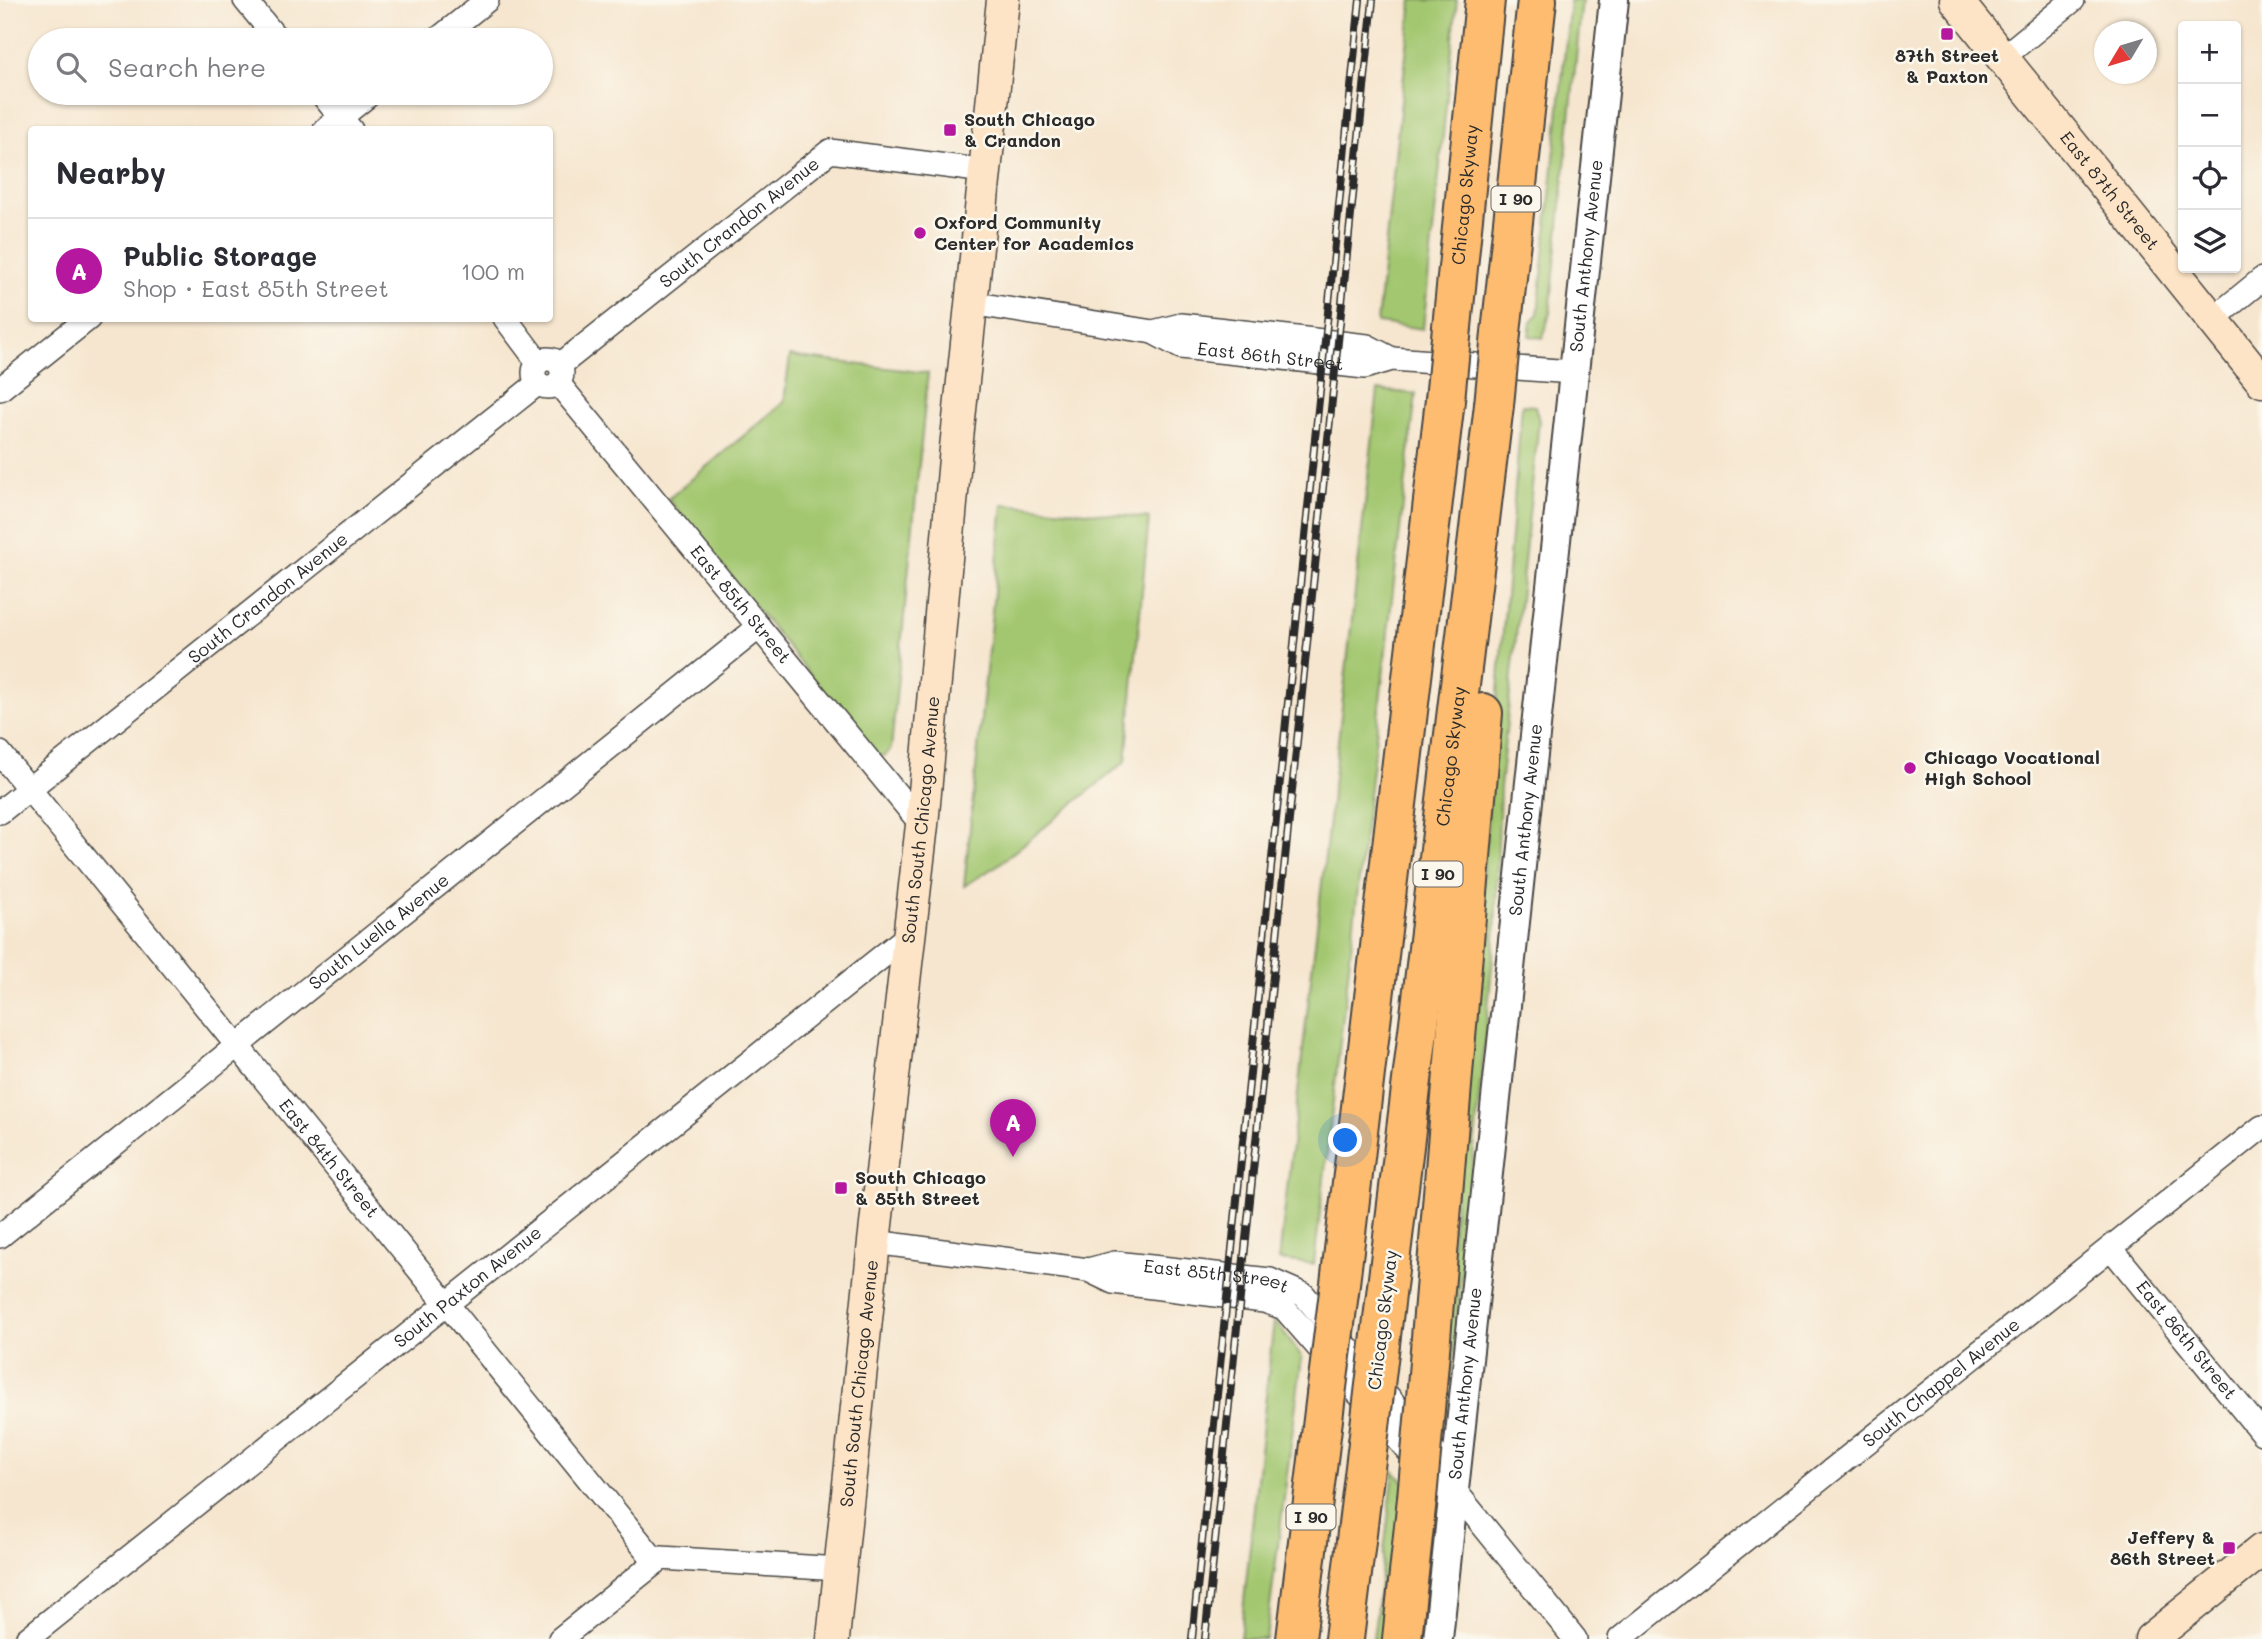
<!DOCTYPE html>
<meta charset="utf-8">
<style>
body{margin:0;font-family:Mali,sans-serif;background:#f2f2f3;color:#2b2b33}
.controls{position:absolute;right:21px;top:21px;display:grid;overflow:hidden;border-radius:7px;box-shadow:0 2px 5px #0004}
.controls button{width:63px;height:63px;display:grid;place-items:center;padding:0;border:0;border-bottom:2px solid #e1e1e2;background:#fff;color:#2b2b33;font:35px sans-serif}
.compass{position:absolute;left:2094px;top:21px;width:63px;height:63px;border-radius:50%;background:#fff;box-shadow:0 2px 5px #0004;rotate:232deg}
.you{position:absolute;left:1346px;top:1141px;width:24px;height:24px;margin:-18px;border:5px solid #fff;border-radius:50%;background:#1a73e8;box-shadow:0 0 0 10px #1a73e833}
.badge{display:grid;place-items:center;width:46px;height:46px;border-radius:50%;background:#b5179e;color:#fff;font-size:23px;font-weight:700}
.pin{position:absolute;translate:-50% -58px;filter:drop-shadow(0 2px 4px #0008)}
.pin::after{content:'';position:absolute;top:37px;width:24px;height:21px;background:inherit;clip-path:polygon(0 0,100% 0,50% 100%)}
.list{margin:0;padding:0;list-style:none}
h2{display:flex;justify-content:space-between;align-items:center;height:91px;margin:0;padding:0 28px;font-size:30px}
h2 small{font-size:23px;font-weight:400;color:#7c7c81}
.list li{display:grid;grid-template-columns:46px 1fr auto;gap:21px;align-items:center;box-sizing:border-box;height:105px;padding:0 28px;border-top:2px solid #e1e1e2}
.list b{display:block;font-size:26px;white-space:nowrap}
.list p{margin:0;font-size:23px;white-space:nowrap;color:#7c7c81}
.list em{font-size:23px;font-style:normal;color:#7c7c81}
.icon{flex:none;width:38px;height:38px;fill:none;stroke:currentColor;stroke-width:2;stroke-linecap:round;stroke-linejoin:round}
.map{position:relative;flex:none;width:2262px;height:1639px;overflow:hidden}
.search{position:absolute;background:#fff;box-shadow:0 2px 5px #0004;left:28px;top:28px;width:525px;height:77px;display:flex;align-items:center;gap:18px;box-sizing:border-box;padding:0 24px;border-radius:38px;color:#7c7c81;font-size:26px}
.panel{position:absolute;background:#fff;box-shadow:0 2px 5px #0004;left:28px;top:126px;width:525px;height:196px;border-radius:7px}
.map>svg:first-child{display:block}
</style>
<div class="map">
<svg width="2262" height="1639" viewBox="0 0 2262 1639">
<rect width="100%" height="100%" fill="#fbf7ec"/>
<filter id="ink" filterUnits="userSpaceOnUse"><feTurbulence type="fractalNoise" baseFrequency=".0143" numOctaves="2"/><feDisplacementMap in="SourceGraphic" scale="14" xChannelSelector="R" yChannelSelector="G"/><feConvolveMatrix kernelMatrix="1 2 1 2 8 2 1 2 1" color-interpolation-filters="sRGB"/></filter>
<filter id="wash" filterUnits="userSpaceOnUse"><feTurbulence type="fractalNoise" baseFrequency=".00686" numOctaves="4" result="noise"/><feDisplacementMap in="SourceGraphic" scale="28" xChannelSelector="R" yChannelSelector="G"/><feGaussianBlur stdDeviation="1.57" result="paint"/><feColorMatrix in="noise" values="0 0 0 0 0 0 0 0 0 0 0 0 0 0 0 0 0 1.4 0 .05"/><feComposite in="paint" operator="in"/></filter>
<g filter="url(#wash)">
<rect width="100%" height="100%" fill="#f6e6cf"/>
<g fill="#a3c770" stroke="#67794e" stroke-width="2">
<path d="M1412,0H1457L1423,329L1377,323Z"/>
<path d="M1570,0H1582L1550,313L1543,338L1529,336L1531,321L1538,314Z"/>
<path d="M790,356L928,373L891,749L885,756L875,755L668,499L784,402Z"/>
<path d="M1378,390L1416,394L1314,1264L1279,1260Z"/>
<path d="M1522,405L1535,406L1539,421L1500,787L1495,937L1448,1411L1447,1418H1437Z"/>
<path d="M1003,504L1149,518L1126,761L998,865L964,886Z"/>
<path d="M1274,1320L1302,1357L1266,1639H1240Z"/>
<path d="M1394,1471L1405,1483L1389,1639H1373Z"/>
</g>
</g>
<g filter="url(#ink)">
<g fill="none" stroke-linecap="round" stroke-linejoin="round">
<defs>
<g id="minor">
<path d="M245,0L278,40"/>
<path d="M437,40L487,0"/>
<path d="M2002,58L2073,0"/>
<path d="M321,93L351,130"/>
<path d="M325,130L371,93"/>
<path d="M970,303L1153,332"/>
<path d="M505,318L538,362"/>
<path d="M2213,319L2262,279"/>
<circle cx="548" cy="373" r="14"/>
<path id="s1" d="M1392,359L1367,346L1181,325L1153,332L1181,347L1365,367L1392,359L1573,372"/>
<path id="s2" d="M560,365L830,151L985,171"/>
<path id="s3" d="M558,383L922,825"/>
<path d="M0,389L89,318"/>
<path id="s4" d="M0,753L656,1562"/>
<path id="s5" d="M0,812L537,384"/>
<path id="s6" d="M0,1236L759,627"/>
<path d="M874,1242L1088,1270L1113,1282L1264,1301L1284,1308L1438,1485L1456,1492"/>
<path id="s7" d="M2111,1248L2262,1433"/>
<path id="s8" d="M1088,1270L1115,1263L1270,1280L1304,1295L1435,1453L1456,1492L1575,1639"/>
<path id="s9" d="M27,1639L909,935"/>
<path d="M560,1639L661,1558L840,1569"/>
<path id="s10" d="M1620,1639L2262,1127"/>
</g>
<g id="tertiary">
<path id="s11" d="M1438,1639L1614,0"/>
</g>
<g id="secondary">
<path id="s12" d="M1956,0L2262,381"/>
<path id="s13" d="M833,1639L874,1242L922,825L956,448L1003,0"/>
<path d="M2151,1639L2262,1550"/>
</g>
<g id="motorway">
<path id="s14" d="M1452,327L1485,0"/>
<path d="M1501,333L1537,0"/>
<path d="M1339,1292L1445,400"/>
<path id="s15" d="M1380,1344L1494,405"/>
<path d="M1426,1398L1483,713"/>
<path d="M1296,1639L1326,1395"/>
<path d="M1344,1639L1368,1443"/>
<path d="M1402,1639L1417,1498"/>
</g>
</defs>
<use href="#minor" stroke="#494744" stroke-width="26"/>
<use href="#tertiary" stroke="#494744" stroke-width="32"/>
<use href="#secondary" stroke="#494744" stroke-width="35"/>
<use href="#motorway" stroke="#494744" stroke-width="42"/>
<use href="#minor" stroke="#fff" stroke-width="23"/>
<use href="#tertiary" stroke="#fff" stroke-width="28"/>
<use href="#secondary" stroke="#fee4c6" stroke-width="32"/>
<use href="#motorway" stroke="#fdbc70" stroke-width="38"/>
<defs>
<g id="rail">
<path d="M1192,1639L1360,0"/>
<path d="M1205,1639L1373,0"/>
</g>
</defs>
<use href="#rail" stroke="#2b2b2b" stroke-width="8"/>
<use href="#rail" stroke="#fbf7ec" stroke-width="5" stroke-dasharray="16" stroke-linecap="butt"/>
<defs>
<g id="motorway-bridge">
<path d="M1445,400L1452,327"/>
<path d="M1494,405L1501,333"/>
<path d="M1326,1395L1339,1292"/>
<path d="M1368,1443L1380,1344"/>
<path d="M1417,1498L1426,1398"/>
</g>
</defs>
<use href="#motorway-bridge" stroke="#494744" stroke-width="42" stroke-linecap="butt"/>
<use href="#motorway-bridge" stroke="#fdbc70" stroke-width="38"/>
</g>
</g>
<g fill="#b5179e" stroke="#fbf7ec" stroke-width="2.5">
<rect x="1940" y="27" width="14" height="14" rx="3.5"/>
<rect x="943" y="123" width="14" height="14" rx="3.5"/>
<circle cx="920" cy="233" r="7"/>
<circle cx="1910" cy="768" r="7"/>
<rect x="834" y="1181" width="14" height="14" rx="3.5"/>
<rect x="2222" y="1541" width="14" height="14" rx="3.5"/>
</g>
<g text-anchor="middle" stroke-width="5" stroke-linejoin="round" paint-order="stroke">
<g fill="#fbf7ec" stroke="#696865" stroke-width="2">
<rect x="1491.5" y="186.5" width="49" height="25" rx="5"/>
<rect x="1413.5" y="861.5" width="49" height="25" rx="5"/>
<rect x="1286.5" y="1504.5" width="49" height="25" rx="5"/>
</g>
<g font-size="16" font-weight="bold" fill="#2b2b2b">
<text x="1516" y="205">I 90</text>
<text x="1438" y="880">I 90</text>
<text x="1311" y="1523">I 90</text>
</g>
<g font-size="18" font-weight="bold" fill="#2b2b2b" stroke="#fbf7ec" text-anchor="start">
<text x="1947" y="62" text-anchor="middle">87th Street<tspan x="1947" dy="21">&amp; Paxton</tspan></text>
<text x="964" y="126">South Chicago<tspan x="964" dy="21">&amp; Crandon</tspan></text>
<text x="934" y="229">Oxford Community<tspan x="934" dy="21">Center for Academics</tspan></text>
<text x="1924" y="764">Chicago Vocational<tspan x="1924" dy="21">High School</tspan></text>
<text x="855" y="1184">South Chicago<tspan x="855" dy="21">&amp; 85th Street</tspan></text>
<text x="2215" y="1544" text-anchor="end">Jeffery &amp;<tspan x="2215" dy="21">86th Street</tspan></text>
</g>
<g font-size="18" fill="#2b2b2b" stroke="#fbf7ec">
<text dy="6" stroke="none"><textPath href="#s12" startOffset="245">East 87th Street</textPath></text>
<text dy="6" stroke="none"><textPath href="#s14" startOffset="133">Chicago Skyway</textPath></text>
<text dy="6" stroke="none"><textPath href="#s2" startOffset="229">South Crandon Avenue</textPath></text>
<text dy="6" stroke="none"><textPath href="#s11" startOffset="1391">South Anthony Avenue</textPath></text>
<text dy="6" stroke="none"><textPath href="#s1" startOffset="366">East 86th Street</textPath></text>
<text dy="6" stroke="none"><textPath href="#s5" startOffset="343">South Crandon Avenue</textPath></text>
<text dy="6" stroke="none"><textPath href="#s3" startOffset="287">East 85th Street</textPath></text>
<text dy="6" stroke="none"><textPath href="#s15" startOffset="592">Chicago Skyway</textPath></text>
<text dy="6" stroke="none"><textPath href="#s13" startOffset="824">South South Chicago Avenue</textPath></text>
<text dy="6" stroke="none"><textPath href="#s11" startOffset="824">South Anthony Avenue</textPath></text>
<text dy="6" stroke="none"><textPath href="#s6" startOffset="486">South Luella Avenue</textPath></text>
<text dy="6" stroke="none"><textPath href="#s4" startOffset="522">East 84th Street</textPath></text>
<text dy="6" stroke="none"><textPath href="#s8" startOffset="130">East 85th Street</textPath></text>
<text dy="6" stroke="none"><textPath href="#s9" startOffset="564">South Paxton Avenue</textPath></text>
<text transform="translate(1383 1320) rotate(-83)" y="6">Chicago Skyway</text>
<text dy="6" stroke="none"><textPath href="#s7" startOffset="119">East 86th Street</textPath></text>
<text dy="6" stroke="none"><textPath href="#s13" startOffset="257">South South Chicago Avenue</textPath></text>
<text dy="6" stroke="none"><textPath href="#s11" startOffset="257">South Anthony Avenue</textPath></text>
<text dy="6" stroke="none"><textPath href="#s10" startOffset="411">South Chappel Avenue</textPath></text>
</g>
</g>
</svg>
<div class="controls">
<button>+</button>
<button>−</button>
<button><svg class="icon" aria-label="locate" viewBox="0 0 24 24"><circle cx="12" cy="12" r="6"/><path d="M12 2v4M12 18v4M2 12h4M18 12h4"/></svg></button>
<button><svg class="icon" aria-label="layers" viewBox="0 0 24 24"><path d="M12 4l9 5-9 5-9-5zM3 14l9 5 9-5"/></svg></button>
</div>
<svg class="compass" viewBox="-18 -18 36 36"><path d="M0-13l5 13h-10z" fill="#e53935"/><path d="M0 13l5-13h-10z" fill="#7c7c81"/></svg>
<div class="you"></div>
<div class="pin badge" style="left:1013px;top:1157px">A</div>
<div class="search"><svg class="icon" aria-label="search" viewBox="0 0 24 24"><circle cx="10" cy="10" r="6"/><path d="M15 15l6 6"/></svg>Search here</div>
<section class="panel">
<h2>Nearby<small></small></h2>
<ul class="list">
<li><span class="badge">A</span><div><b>Public Storage</b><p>Shop · East 85th Street</p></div><em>100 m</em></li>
</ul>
</section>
</div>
